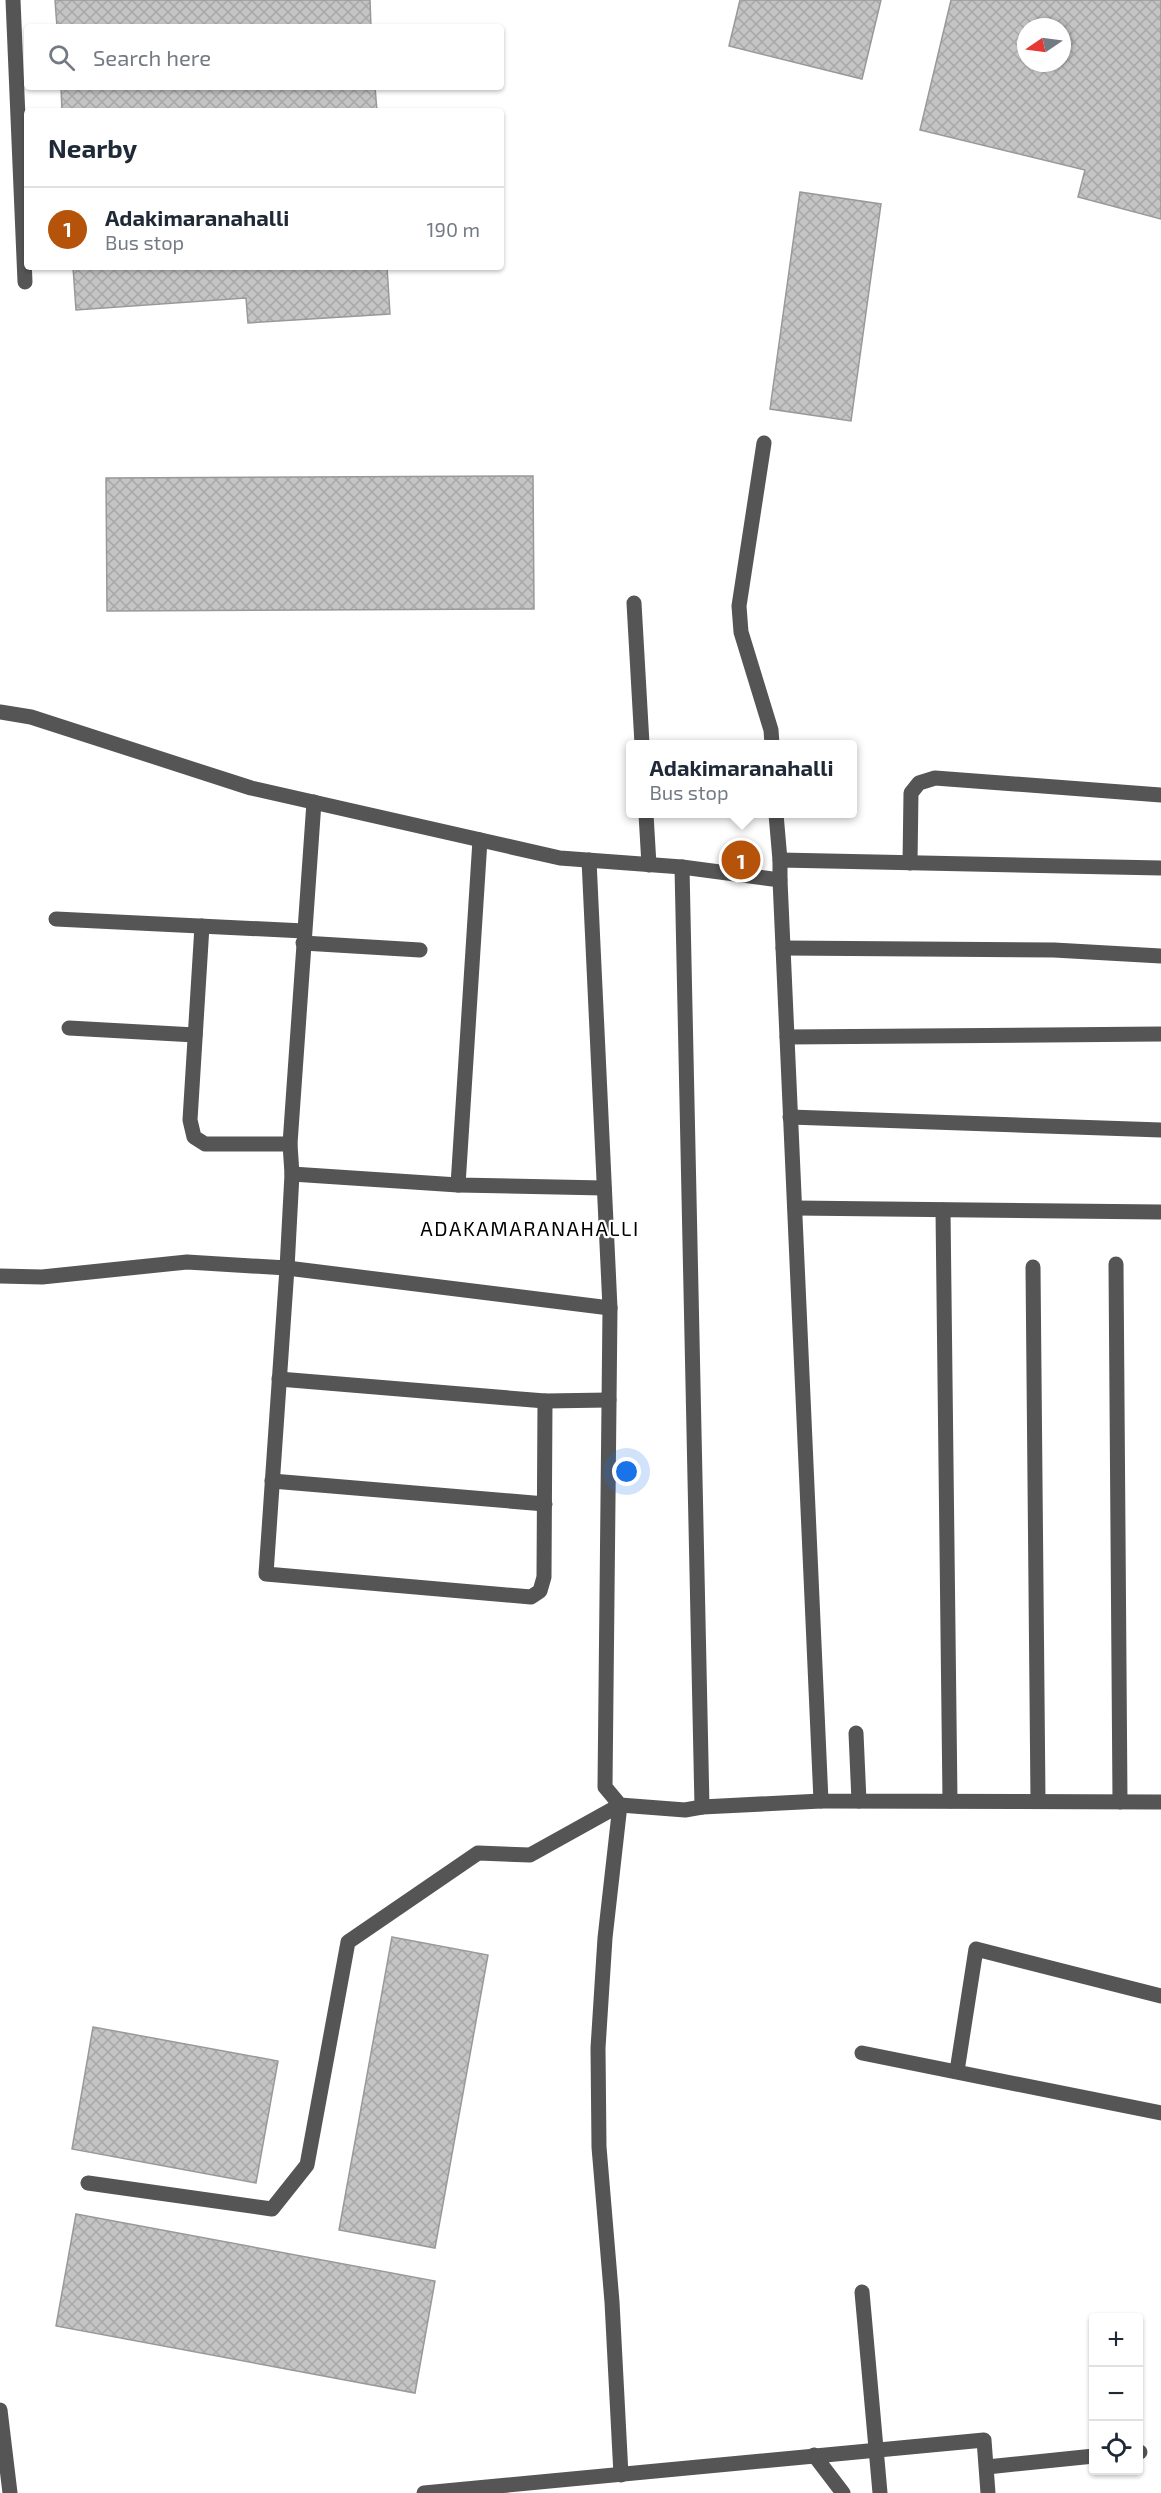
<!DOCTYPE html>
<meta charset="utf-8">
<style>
body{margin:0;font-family:"Exo 2",sans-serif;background:#f2f2f3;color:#1f2937}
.controls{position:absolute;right:18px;bottom:18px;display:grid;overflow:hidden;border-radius:6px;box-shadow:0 2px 4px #0004}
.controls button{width:54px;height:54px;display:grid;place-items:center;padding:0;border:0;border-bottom:2px solid #e0e1e3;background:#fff;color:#1f2937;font:30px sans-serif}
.compass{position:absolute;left:1017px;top:18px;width:54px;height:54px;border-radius:50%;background:#fff;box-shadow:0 2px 4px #0004;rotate:257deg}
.you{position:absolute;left:627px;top:1472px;width:21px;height:21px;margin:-15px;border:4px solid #fff;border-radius:50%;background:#1a73e8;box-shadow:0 0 0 9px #1a73e833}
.badge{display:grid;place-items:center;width:39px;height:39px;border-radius:50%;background:#b45309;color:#fff;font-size:20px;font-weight:700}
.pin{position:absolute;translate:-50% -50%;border:3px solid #fff;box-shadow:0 2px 6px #0006}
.popup{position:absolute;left:626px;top:740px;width:231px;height:78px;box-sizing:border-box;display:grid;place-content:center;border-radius:6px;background:#fff;filter:drop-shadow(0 2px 4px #0005);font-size:20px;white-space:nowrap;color:#747a83}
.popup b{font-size:22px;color:#1f2937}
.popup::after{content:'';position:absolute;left:50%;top:100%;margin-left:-12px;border:12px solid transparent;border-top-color:#fff}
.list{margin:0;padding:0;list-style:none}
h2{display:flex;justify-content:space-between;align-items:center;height:78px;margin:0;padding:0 24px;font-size:26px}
h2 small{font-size:20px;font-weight:400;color:#747a83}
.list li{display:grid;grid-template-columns:39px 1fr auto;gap:18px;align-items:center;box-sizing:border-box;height:84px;padding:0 24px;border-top:2px solid #e0e1e3}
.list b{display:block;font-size:22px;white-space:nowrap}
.list p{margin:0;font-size:20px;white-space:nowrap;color:#747a83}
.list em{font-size:20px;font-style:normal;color:#747a83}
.icon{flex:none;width:33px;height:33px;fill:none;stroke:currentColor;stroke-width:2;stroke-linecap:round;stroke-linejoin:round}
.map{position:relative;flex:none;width:1161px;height:2493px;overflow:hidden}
.search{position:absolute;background:#fff;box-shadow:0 2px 4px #0004;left:24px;top:24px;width:480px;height:66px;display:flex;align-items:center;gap:15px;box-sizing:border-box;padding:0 21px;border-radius:6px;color:#747a83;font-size:22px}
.panel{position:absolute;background:#fff;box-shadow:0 2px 4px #0004;left:24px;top:108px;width:480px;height:162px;border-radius:6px}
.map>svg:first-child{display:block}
</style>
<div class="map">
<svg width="1161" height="2493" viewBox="0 0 1161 2493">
<defs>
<pattern id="building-cross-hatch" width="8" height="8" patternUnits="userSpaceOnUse" patternTransform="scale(1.5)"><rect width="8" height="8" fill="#c4c4c4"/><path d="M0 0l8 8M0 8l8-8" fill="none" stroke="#a7a7a7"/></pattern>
</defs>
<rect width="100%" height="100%" fill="#fff"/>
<g fill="url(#building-cross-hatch)" stroke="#999" stroke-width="1.5" fill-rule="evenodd">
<path d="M55,0H370L371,27H57Z"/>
<path d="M740,0H881L862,79L729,46Z"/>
<path d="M951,0H1161V219L1078,197L1085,170L920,130ZM1026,27H1062V63H1026Z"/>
<path d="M61,87H375L377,111H62Z"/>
<path d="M800,192L881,204L851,421L770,409Z"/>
<path d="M73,267H387L390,314L248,323L246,298L76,310Z"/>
<path d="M533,476L534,609L107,611L106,478Z"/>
<path d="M392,1937L488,1955L435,2248L339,2230Z"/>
<path d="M93,2027L278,2061L256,2183L72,2149Z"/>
<path d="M76,2214L435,2281L415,2393L56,2326Z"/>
</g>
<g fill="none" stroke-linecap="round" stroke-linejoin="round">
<g stroke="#555" stroke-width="15">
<path d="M13,0L25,282"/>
<path d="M764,443L739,606L741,632L771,730L772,744"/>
<path d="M634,603L642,744"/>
<path d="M0,712L31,717L251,788L560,858L682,867L780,880L821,1801L1161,1802"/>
<path d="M314,802L290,1144L292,1174L287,1268L266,1574L531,1597L540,1591L544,1577L545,1401"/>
<path d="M646,814L649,865"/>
<path d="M776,814L780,860"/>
<path d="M589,860L610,1308L605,1787L620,1805L685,1810L702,1807L682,867"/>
<path d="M910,863L911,793L919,783L935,778L1161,795"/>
<path d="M780,880V860L1161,868"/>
<path d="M56,919L304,931"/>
<path d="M202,926L190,1120L194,1137L205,1144H290"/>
<path d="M303,943L420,950"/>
<path d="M783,948L1054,950L1161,956"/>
<path d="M69,1028L195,1035"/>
<path d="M787,1037L1161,1034"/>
<path d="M790,1117L1161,1130"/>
<path d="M292,1174L458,1185L604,1188"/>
<path d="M458,1185L480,840"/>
<path d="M795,1208L1161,1212"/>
<path d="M943,1210L950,1801"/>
<path d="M1116,1264L1120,1802"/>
<path d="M1033,1267L1038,1801"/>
<path d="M0,1276L42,1277L187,1262L287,1268L610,1308"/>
<path d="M279,1379L545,1401L609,1400"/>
<path d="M272,1481L545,1504"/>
<path d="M856,1733L859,1801"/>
<path d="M620,1805L605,1938L598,2048L599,2147L612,2302L621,2475"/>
<path d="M702,1807L821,1801"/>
<path d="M862,2053L1161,2113"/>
<path d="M957,2071L976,1949L1161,1996"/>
<path d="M88,2183L272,2209L307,2165L348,1942L478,1853L530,1855L620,1805"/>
<path d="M862,2292L880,2493"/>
<path d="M0,2410L10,2493"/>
<path d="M1138,2452H1140"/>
<path d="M814,2455L843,2493"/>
<path d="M987,2467L1094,2456"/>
<path d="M424,2493L984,2440L988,2493"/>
</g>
</g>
<g text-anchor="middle" stroke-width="4.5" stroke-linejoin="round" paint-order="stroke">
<g font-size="20" letter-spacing="1.5" fill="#000" stroke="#fff">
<text x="530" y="1236">ADAKAMARANAHALLI</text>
</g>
</g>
</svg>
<div class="controls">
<button>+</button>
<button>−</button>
<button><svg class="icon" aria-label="locate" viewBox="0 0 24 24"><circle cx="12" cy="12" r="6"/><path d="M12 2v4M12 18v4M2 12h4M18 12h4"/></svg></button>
</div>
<svg class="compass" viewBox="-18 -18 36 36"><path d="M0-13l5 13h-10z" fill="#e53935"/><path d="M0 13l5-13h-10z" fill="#747a83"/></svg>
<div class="you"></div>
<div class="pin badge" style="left:741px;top:860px">1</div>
<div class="popup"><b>Adakimaranahalli</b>Bus stop</div>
<div class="search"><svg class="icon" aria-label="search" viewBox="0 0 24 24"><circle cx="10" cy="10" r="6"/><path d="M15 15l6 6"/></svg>Search here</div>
<section class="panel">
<h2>Nearby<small></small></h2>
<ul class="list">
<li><span class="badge">1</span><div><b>Adakimaranahalli</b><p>Bus stop</p></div><em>190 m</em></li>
</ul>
</section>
</div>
